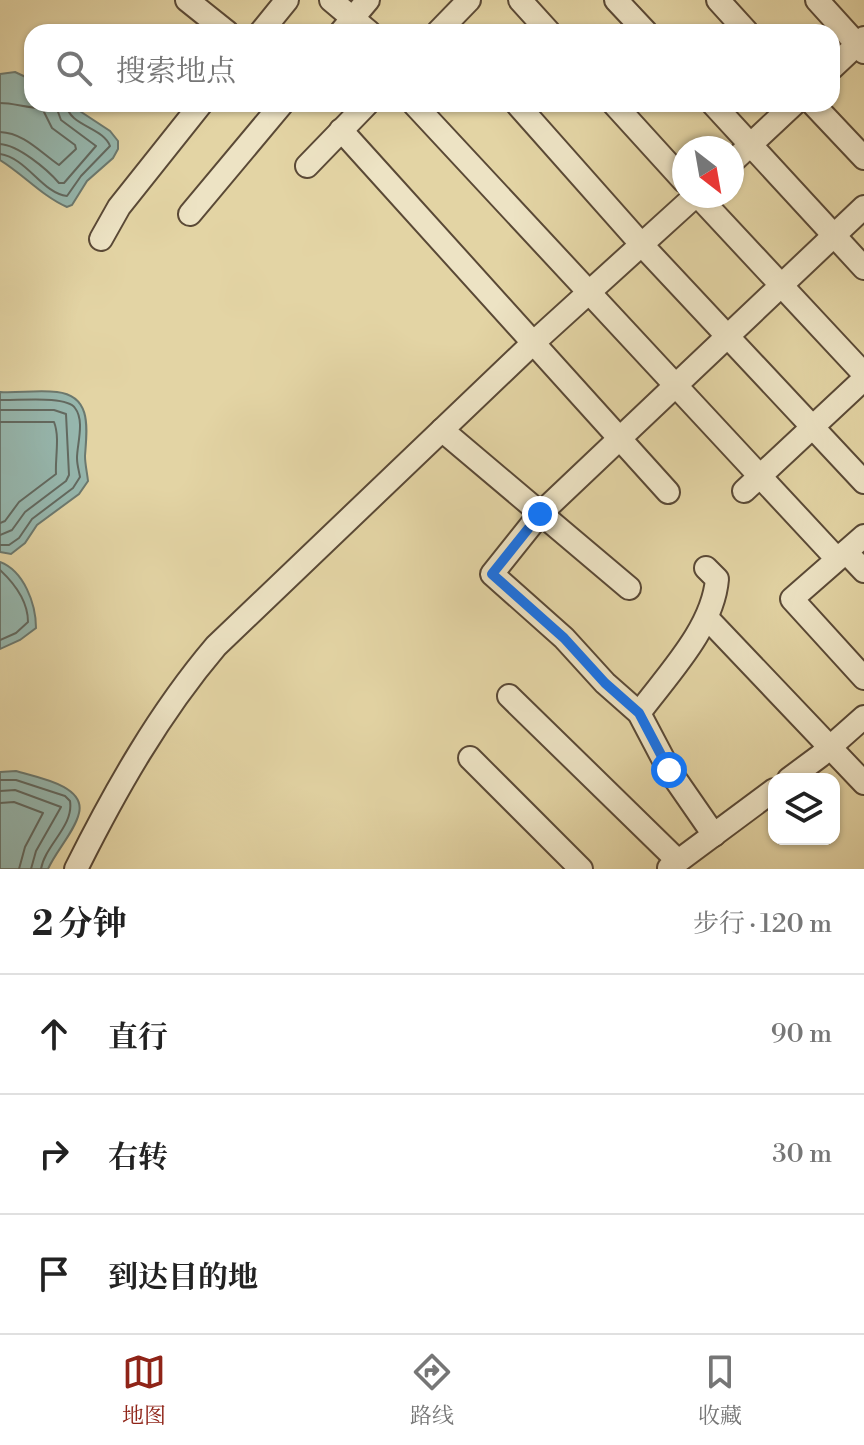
<!DOCTYPE html>
<html lang="zh">
<meta charset="utf-8">
<style>
body{margin:0;font-family:"Libre Bodoni","Noto Serif SC",serif;background:#f6f6f6;color:#222}
.controls{position:absolute;right:24px;bottom:24px;display:grid;overflow:hidden;border-radius:16px;box-shadow:0 2px 6px #0004}
.controls button{width:72px;height:72px;display:grid;place-items:center;padding:0;border:0;border-bottom:2px solid #e0e0e0;background:#fff;color:#222;font:40px sans-serif}
.compass{position:absolute;left:672px;top:136px;width:72px;height:72px;border-radius:50%;background:#fff;box-shadow:0 2px 6px #0004;rotate:149deg}
.stop{position:absolute;width:24px;height:24px;margin:-18px;border:6px solid #1a73e8;border-radius:50%;background:#fff}
.stop.end{background:#1a73e8;border-color:#fff;box-shadow:0 2px 8px #0008}
.list{margin:0;padding:0;list-style:none}
h2{display:flex;justify-content:space-between;align-items:center;height:104px;margin:0;padding:0 32px;font-size:34px}
h2 small{font-size:26px;font-weight:400;color:#767676}
.list li{display:grid;grid-template-columns:52px 1fr auto;gap:24px;align-items:center;box-sizing:border-box;height:120px;padding:0 32px;border-top:2px solid #e0e0e0}
.list b{display:block;font-size:30px;white-space:nowrap}
.list em{font-size:26px;font-style:normal;color:#767676}
.icon{flex:none;width:44px;height:44px;fill:none;stroke:currentColor;stroke-width:2;stroke-linecap:round;stroke-linejoin:round}
.map{position:relative;flex:none;width:864px;height:869px;overflow:hidden}
.search{position:absolute;background:#fff;box-shadow:0 2px 6px #0004;left:24px;right:24px;top:24px;height:88px;display:flex;align-items:center;gap:20px;box-sizing:border-box;padding:0 28px;border-radius:24px;color:#767676;font-size:30px}
.sheet{height:464px;background:#fff}
nav{display:flex;justify-content:space-around;align-items:center;box-sizing:border-box;height:112px;border-top:2px solid #e0e0e0;background:#fff;font-size:22px;color:#767676}
nav a{display:grid;justify-items:center;gap:4px}
nav .on{color:#8f2418}
.map>svg:first-child{display:block}
</style>
<div class="map">
<svg width="864" height="869" viewBox="0 0 864 869">
<rect width="100%" height="100%" fill="#e3d4a4"/>
<filter id="stains"><feTurbulence type="fractalNoise" baseFrequency=".0025" numOctaves="4"/><feColorMatrix values="0 0 0 0 .2 0 0 0 0 .09 0 0 0 0 .02 0 0 0 .5 -.17"/></filter>
<radialGradient id="worn" r=".72"><stop offset=".6" stop-color="#630" stop-opacity="0"/><stop offset="1" stop-color="#630" stop-opacity=".3"/></radialGradient>
<g fill="#96b7ae" stroke="#6c796f" stroke-width="2">
<path d="M15,72L32,80V104H69L110,131L118,141V149L113,158L87,181L72,205L67,207C42,196 23,174 0,160V74Z"/>
<path d="M0,392C18,393 38,390 57,392C92,396 87,428 85,456C85,464 87,472 88,481L79,494L37,525L25,543L11,554L0,552Z"/>
<path d="M0,562C24,571 36,604 36,628L20,640L0,649Z"/>
<path d="M16,771C35,777 86,785 79,813C75,831 56,851 48,869H0V772Z"/>
</g>
<g fill="none" stroke-linecap="round" stroke-linejoin="round">
<g stroke="#626960" stroke-width="2">
<path d="M0,103C14,103 27,108 42,108L52,128L75,145L76,149L59,165C40,152 24,133 0,132"/>
<path d="M0,144C18,145 47,169 59,183H64L96,146L61,120L55,104"/>
<path d="M0,154C27,158 42,193 67,196L81,176L110,146C103,127 69,126 66,104"/>
<path d="M0,400C16,401 66,395 75,408C85,421 77,444 77,458C77,465 79,471 80,477L73,488L32,519L19,538L9,545H0"/>
<path d="M0,410H54L66,414L69,475L66,481L25,512L12,530L0,535"/>
<path d="M0,422H54C60,437 55,458 56,474L19,502L5,521L0,523"/>
<path d="M0,570C15,584 28,601 28,622L16,633L0,640"/>
<path d="M0,780H16L65,796L70,801C74,826 45,845 41,869"/>
<path d="M0,791L15,790L61,807L36,851L31,869"/>
<path d="M0,803L14,802L43,813L25,847L19,869"/>
</g>
<defs>
<g id="minor">
<path d="M187,0L227,32"/>
<path d="M331,0L369,32"/>
<path d="M520,0L549,32"/>
<path d="M616,0L646,32"/>
<path d="M718,0L747,32"/>
<path d="M817,0L864,52"/>
<path d="M261,32L287,0"/>
<path d="M341,32L368,0"/>
<path d="M438,32L469,0"/>
<path d="M832,68L864,38"/>
<path d="M414,104L837,559"/>
<path d="M517,104L642,245L864,482"/>
<path d="M614,104L684,181"/>
<path d="M713,104L864,268"/>
<path d="M813,104L864,158"/>
<path d="M341,130L668,492"/>
<path d="M732,162L794,104"/>
<path d="M307,166L367,104"/>
<path d="M698,196L864,374"/>
<path d="M190,214L282,104"/>
<path d="M101,239L119,207L201,104"/>
<path d="M442,430L629,588"/>
<path d="M744,491L864,379"/>
<path d="M864,536L792,599L864,678"/>
<path d="M846,552L864,571"/>
<path d="M708,619L864,783"/>
<path d="M509,696L678,861"/>
<path d="M639,713C668,674 713,628 717,579L706,568"/>
<path d="M470,758L581,869"/>
<path d="M789,779L820,756L864,717"/>
<path d="M714,835L669,770L639,713L605,683L564,638L492,574L540,514L864,207"/>
<path d="M669,868L774,790"/>
<path d="M76,869C115,791 159,713 216,646L532,344L695,196"/>
</g>
</defs>
<use href="#minor" stroke="#5a4936" stroke-width="26"/>
<use href="#minor" stroke="#ede3c4" stroke-width="22"/>
</g>
<g fill="none" stroke-linecap="round" stroke-linejoin="round">
<path stroke="#1a73e8" stroke-width="10" d="M540,514L492,574L564,638L605,683L639,713L669,770"/>
</g>
<rect width="100%" height="100%" filter="url(#stains)"/>
<rect width="100%" height="100%" fill="url(#worn)"/>
</svg>
<div class="controls">
<button><svg class="icon" aria-label="layers" viewBox="0 0 24 24"><path d="M12 4l9 5-9 5-9-5zM3 14l9 5 9-5"/></svg></button>
</div>
<svg class="compass" viewBox="-18 -18 36 36"><path d="M0-13l5 13h-10z" fill="#e53935"/><path d="M0 13l5-13h-10z" fill="#767676"/></svg>
<div class="stop" style="left:669px;top:770px"></div>
<div class="stop end" style="left:540px;top:514px"></div>
<div class="search"><svg class="icon" aria-label="search" viewBox="0 0 24 24"><circle cx="10" cy="10" r="6"/><path d="M15 15l6 6"/></svg>搜索地点</div>
</div>
<section class="sheet">
<h2>2 分钟<small>步行 · 120 m</small></h2>
<ul class="list">
<li><svg class="icon" aria-label="ahead" viewBox="0 0 24 24"><path d="M12 20V5M6 11l6-6 6 6"/></svg><div><b>直行</b></div><em>90 m</em></li>
<li><svg class="icon" aria-label="right" viewBox="0 0 24 24"><path d="M7 20v-9h11M14 6l5 5-5 5"/></svg><div><b>右转</b></div><em>30 m</em></li>
<li><svg class="icon" aria-label="arrive" viewBox="0 0 24 24"><path d="M6 21V4h12l-3 4 3 4H6"/></svg><div><b>到达目的地</b></div></li>
</ul>
</section>
<nav>
<a class="on"><svg class="icon" aria-label="map" viewBox="0 0 24 24"><path d="M3 6l6-2 6 2 6-2v14l-6 2-6-2-6 2zM9 4v14M15 6v14"/></svg>地图</a>
<a><svg class="icon" aria-label="directions" viewBox="0 0 24 24"><path d="M12 3l9 9-9 9-9-9zM9 14v-3h6M13 9l2 2-2 2"/></svg>路线</a>
<a><svg class="icon" aria-label="saved" viewBox="0 0 24 24"><path d="M7 4h10v16l-5-4-5 4z"/></svg>收藏</a>
</nav>
